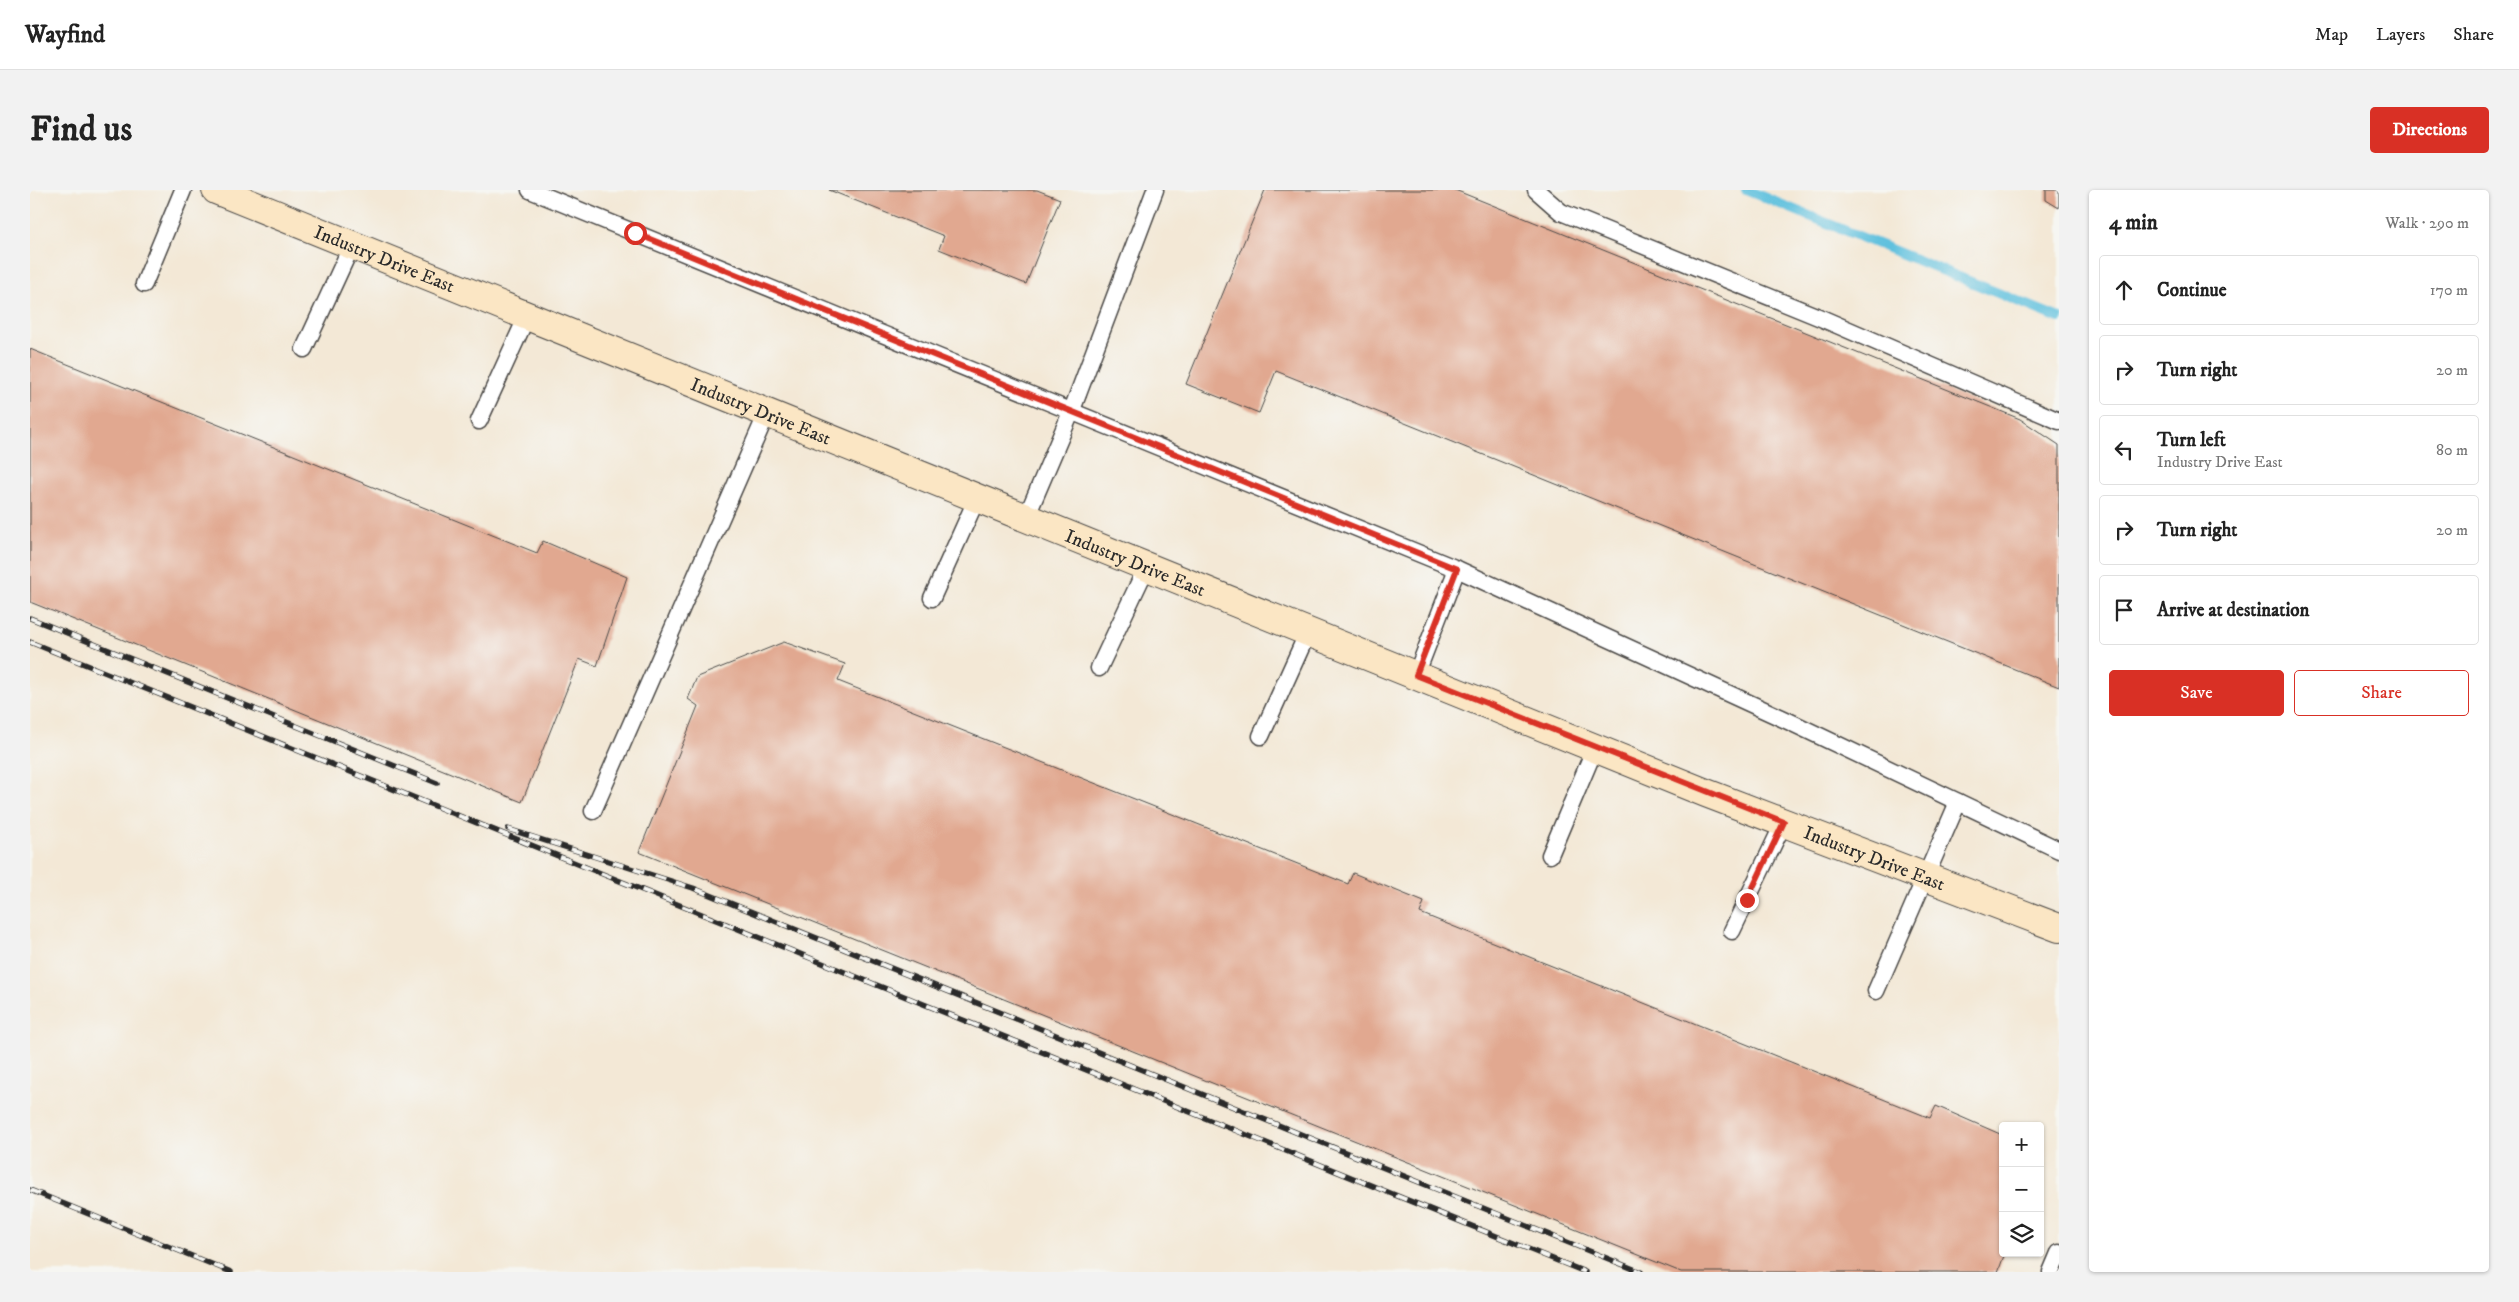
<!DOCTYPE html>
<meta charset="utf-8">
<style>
body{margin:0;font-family:"IM FELL DW Pica",serif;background:#f2f2f2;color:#222}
.controls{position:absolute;right:15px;bottom:15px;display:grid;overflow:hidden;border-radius:5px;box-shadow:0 1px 4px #0004}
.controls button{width:45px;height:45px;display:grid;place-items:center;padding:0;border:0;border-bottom:1px solid #e0e0e0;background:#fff;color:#222;font:25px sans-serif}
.stop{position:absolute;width:15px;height:15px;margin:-11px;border:4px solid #d93025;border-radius:50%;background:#fff}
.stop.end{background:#d93025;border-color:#fff;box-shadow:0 1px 5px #0008}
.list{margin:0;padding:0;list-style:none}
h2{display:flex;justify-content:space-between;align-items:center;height:65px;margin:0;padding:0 20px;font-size:21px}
h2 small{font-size:16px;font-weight:400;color:#767676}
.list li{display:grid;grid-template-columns:32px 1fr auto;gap:15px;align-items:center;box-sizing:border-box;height:70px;margin:0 10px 10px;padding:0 10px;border:1px solid #e0e0e0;border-radius:5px}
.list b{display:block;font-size:19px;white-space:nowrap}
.list p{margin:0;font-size:16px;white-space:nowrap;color:#767676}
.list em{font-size:16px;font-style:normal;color:#767676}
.actions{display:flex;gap:10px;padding:15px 20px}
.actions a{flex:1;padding:11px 0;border:1px solid #d93025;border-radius:5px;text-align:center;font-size:18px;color:#d93025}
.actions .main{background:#d93025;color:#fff}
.icon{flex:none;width:28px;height:28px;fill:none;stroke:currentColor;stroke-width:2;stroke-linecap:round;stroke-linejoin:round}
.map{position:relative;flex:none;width:2029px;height:1082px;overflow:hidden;border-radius:5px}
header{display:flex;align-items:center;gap:30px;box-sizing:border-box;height:70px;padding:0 25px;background:#fff;border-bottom:1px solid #e0e0e0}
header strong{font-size:24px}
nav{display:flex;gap:28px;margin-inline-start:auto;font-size:18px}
.intro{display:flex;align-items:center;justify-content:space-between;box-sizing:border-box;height:120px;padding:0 30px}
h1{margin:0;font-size:35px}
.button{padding:12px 22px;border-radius:5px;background:#d93025;color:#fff;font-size:18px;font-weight:700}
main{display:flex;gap:30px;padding:0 30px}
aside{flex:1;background:#fff;border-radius:5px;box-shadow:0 1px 4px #0004}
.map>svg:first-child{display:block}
</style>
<header>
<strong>Wayfind</strong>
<nav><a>Map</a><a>Layers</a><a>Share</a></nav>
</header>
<div class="intro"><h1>Find us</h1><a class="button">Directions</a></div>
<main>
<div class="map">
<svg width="2029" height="1082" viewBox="0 0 2029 1082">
<rect width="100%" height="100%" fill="#f6f6f2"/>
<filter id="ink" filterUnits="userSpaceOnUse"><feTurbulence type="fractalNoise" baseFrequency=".02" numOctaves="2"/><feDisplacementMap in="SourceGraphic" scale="10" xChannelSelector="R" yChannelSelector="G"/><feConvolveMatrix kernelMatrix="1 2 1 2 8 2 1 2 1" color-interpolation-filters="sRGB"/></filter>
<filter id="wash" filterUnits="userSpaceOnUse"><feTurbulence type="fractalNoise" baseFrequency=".0096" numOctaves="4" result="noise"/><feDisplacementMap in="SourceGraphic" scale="20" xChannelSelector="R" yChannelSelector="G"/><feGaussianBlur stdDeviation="1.12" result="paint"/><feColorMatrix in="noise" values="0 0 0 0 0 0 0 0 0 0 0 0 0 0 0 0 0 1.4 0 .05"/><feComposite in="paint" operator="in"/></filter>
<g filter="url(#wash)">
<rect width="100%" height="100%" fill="#f3e8d6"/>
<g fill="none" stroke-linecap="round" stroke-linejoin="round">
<path stroke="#60c1de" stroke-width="10" d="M1716,0L2029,128"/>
</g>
<g id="blocks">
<g fill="#e1a890">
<path d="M799,0H1007L1030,9L996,94L909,59L914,46Z"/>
<path d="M1235,0H1425L1990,229L2029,255V497L1246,181L1229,223L1156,194Z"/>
<path d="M2016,0H2029V18L2016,10Z"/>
<path d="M0,159L507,363L513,351L597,387L567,476L549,469L492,612L0,412Z"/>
<path d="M754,452L815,474L808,491L1318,694L1323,683L1394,712L1390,723L1900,928L1906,916L1970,944L1973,950V1063H1975L1968,1082H1651L609,662L668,516L658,509L667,487Z"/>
</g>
</g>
</g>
<g filter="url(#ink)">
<use href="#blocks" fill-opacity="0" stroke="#494745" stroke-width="1"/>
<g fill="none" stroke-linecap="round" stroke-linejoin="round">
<defs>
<g id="lane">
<path d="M500,0L1427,379L1756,530L2029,660"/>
<path d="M1506,0L1531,22L1791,128L2029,231"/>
<path d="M114,94L153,0"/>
<path d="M274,159L322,55"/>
<path d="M449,231L497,126"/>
<path d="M996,328L1042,220L1125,0"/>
<path d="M902,408L947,308"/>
<path d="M1069,478L1117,376"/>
<path d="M1386,485L1427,379"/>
<path d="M1231,546L1278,442"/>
<path d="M563,621L737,223"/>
<path d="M1520,665L1565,558"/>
<path d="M1702,741L1754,632"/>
<path d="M1846,801L1928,612"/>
<path d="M2021,1082L2029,1063"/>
</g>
<g id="secondary">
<path id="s1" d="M186,0L1676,603L2029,738"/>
</g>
</defs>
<use href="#lane" stroke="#494745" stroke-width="19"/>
<use href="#secondary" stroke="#494745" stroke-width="30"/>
<use href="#lane" stroke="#fff" stroke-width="16"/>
<use href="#secondary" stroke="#fbe6c4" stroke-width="28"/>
<defs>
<g id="rail">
<path d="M0,428L407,593"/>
<path d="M0,452L1555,1082"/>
<path d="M478,639L663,698L1611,1082"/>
<path d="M0,1000L201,1082"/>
</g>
</defs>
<use href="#rail" stroke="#2b2b2b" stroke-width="5.5"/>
<use href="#rail" stroke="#f6f6f2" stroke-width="4" stroke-dasharray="11" stroke-linecap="butt"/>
</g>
</g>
<g fill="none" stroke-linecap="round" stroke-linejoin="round" filter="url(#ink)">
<path stroke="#d93025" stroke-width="6" d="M605,43L1427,379L1386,485L1754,632L1717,710"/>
</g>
<g text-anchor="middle" stroke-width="4.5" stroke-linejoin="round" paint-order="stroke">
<g font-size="19" fill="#2b2b2b" stroke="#f6f6f2">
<text dy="7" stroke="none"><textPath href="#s1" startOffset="182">Industry Drive East</textPath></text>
<text dy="7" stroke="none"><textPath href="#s1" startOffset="588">Industry Drive East</textPath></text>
<text dy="7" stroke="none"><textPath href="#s1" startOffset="992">Industry Drive East</textPath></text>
<text dy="7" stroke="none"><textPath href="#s1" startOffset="1788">Industry Drive East</textPath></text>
</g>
</g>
</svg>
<div class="controls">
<button>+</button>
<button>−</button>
<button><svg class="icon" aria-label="layers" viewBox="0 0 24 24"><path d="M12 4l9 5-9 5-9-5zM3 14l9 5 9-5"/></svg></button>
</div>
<div class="stop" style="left:605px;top:43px"></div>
<div class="stop end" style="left:1717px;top:710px"></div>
</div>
<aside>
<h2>4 min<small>Walk · 290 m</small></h2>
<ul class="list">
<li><svg class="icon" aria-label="ahead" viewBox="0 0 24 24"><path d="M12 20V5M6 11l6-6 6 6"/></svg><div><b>Continue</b></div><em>170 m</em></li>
<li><svg class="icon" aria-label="right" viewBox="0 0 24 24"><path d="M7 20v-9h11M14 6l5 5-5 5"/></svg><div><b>Turn right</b></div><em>20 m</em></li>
<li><svg class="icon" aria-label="left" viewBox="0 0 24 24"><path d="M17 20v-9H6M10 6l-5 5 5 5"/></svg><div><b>Turn left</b><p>Industry Drive East</p></div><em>80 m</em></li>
<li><svg class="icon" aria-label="right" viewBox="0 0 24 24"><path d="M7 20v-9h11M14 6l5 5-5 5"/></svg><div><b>Turn right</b></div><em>20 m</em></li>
<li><svg class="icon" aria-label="arrive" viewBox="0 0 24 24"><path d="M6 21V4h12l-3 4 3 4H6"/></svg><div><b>Arrive at destination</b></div></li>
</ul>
<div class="actions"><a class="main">Save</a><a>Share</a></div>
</aside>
</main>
